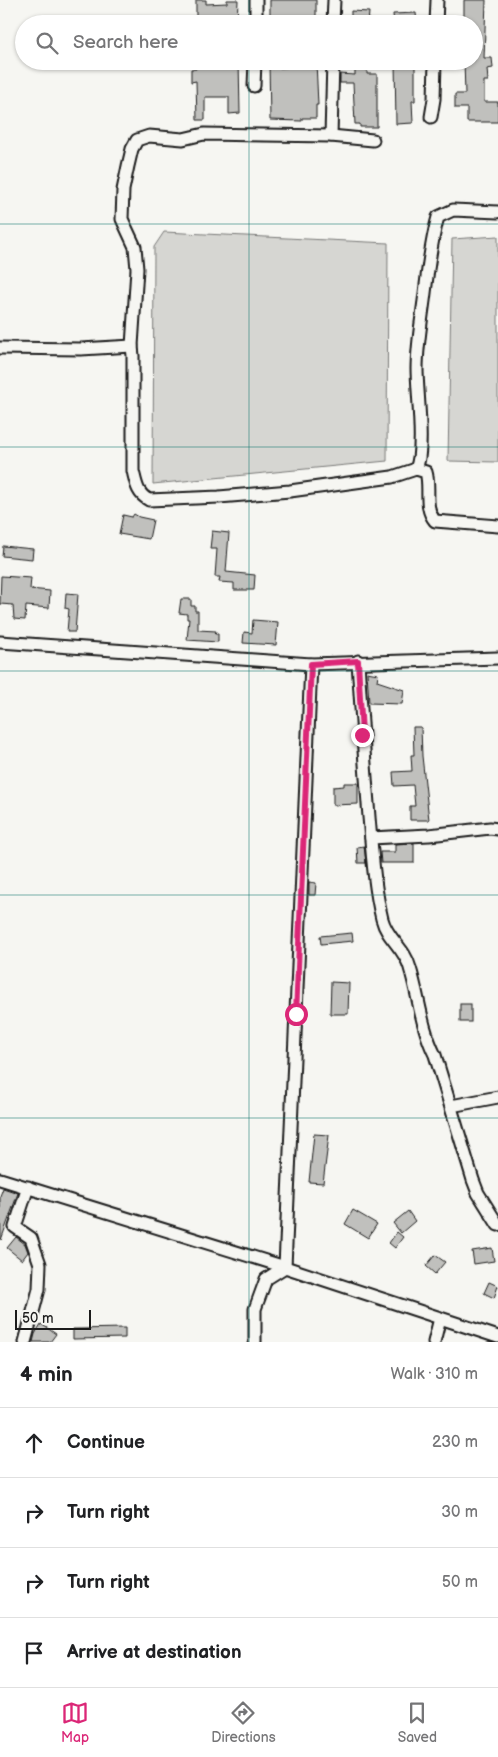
<!DOCTYPE html>
<meta charset="utf-8">
<style>
body{margin:0;font-family:"Balsamiq Sans",sans-serif;background:#f2f2f2;color:#202124}
.scale{position:absolute;left:15px;bottom:12px;width:76px;box-sizing:border-box;padding-left:5px;border:2px solid #1c1c1c;border-top:0;font-size:14px;line-height:18px;white-space:nowrap;color:#1c1c1c;-webkit-text-stroke:4px #f6f6f2;paint-order:stroke}
.stop{position:absolute;width:15px;height:15px;margin:-11px;border:4px solid #db2777;border-radius:50%;background:#fff}
.stop.end{background:#db2777;border-color:#fff;box-shadow:0 1px 5px #0008}
.list{margin:0;padding:0;list-style:none}
h2{display:flex;justify-content:space-between;align-items:center;height:65px;margin:0;padding:0 20px;font-size:21px}
h2 small{font-size:16px;font-weight:400;color:#757577}
.list li{display:grid;grid-template-columns:32px 1fr auto;gap:15px;align-items:center;box-sizing:border-box;height:70px;padding:0 20px;border-top:1px solid #e0e0e0}
.list b{display:block;font-size:19px;white-space:nowrap}
.list em{font-size:16px;font-style:normal;color:#757577}
.icon{flex:none;width:28px;height:28px;fill:none;stroke:currentColor;stroke-width:2;stroke-linecap:round;stroke-linejoin:round}
.map{position:relative;flex:none;width:498px;height:1342px;overflow:hidden}
.search{position:absolute;background:#fff;box-shadow:0 1px 4px #0004;left:15px;right:15px;top:15px;height:55px;display:flex;align-items:center;gap:12px;box-sizing:border-box;padding:0 18px;border-radius:28px;color:#757577;font-size:19px}
.sheet{height:345px;background:#fff}
nav{display:flex;justify-content:space-around;align-items:center;box-sizing:border-box;height:70px;border-top:1px solid #e0e0e0;background:#fff;font-size:14px;color:#757577}
nav a{display:grid;justify-items:center;gap:2px}
nav .on{color:#db2777}
.map>svg:first-child{display:block}
</style>
<div class="map">
<svg width="498" height="1342" viewBox="0 0 498 1342">
<rect width="100%" height="100%" fill="#f6f6f2"/>
<filter id="ink" filterUnits="userSpaceOnUse"><feTurbulence type="fractalNoise" baseFrequency=".02" numOctaves="2"/><feDisplacementMap in="SourceGraphic" scale="10" xChannelSelector="R" yChannelSelector="G"/><feConvolveMatrix kernelMatrix="1 2 1 2 8 2 1 2 1" color-interpolation-filters="sRGB"/></filter>
<g filter="url(#ink)">
<g fill="#d6d6d2" stroke="#797977">
<path d="M164,232L388,243L387,461L153,484L154,247Z"/>
<path d="M498,236V462L448,461L452,239Z"/>
</g>
<g fill="#c0c0bd" stroke="#1c1c1c">
<path d="M196,0H206V4L227,3V0H238L237,24H196Z"/>
<path d="M270,0H316V24H299L295,23V21H270Z"/>
<path d="M464,0H486L484,58H492L493,68L487,69L488,81H484V102H498V122H467V108H455V94H465L464,61H474V24H464Z"/>
<path d="M351,11L369,12L368,24H351Z"/>
<path d="M416,13L417,24H394L393,14Z"/>
<path d="M196,61H204V67L221,66V65H227V61H239L240,113L229,114V97H205V120H197L196,81L191,82V69H196Z"/>
<path d="M269,61H279L280,68L296,67V64L304,63V61H316L318,105H316V118H302V121L270,120Z"/>
<path d="M355,61H367V74H377V127H360V124H355L353,83H340V74L355,75Z"/>
<path d="M395,61H415V101H412L413,123L396,124Z"/>
<path d="M134,514L139,517L153,520L149,539L119,534L123,515L132,517Z"/>
<path d="M212,531L229,533L226,572L255,575L254,590H234V583L219,582L220,577H215L217,549H210Z"/>
<path d="M3,546L33,549L32,559L2,556Z"/>
<path d="M1,576L31,578L30,589L50,591L49,608L26,606L25,620L14,619L13,605L0,604Z"/>
<path d="M66,593L78,594L75,632H67L69,609L65,608Z"/>
<path d="M181,599H191V606H195V611H198V630L216,631L215,634H218V642L187,640L189,619H187V614L179,613Z"/>
<path d="M253,620L278,622L276,645L243,643L244,632L252,633Z"/>
<path d="M367,672L378,674L377,681L404,690L402,704L369,703Z"/>
<path d="M413,727H421L422,756L429,820H410V806H415L413,785L394,786L393,772L412,771L411,755H414Z"/>
<path d="M344,783H358V804L333,805V787L344,786Z"/>
<path d="M414,843V863H381L380,852H395V844Z"/>
<path d="M364,846L366,863H358L357,847Z"/>
<path d="M309,882L316,883L315,895H309Z"/>
<path d="M352,933L353,941L321,944L320,936Z"/>
<path d="M331,982L349,983L348,1014H330Z"/>
<rect x="460" y="1004" width="11" height="18"/>
<path d="M314,1134L329,1135L323,1183L309,1182Z"/>
<path d="M3,1188L18,1193L1,1240L0,1196Z"/>
<path d="M353,1210L377,1224L368,1238L345,1224Z"/>
<path d="M408,1211L415,1221L401,1233L393,1223Z"/>
<path d="M397,1232L403,1237L395,1248L389,1243Z"/>
<path d="M16,1237L25,1244L28,1252L22,1260L7,1248Z"/>
<path d="M492,1248L494,1261L474,1264L472,1251Z"/>
<path d="M435,1255L445,1262L435,1274L426,1266Z"/>
<path d="M489,1282L498,1286L494,1298L484,1293Z"/>
<path d="M41,1324L56,1334L50,1342H33L35,1334Z"/>
<path d="M125,1328V1338L73,1339V1329Z"/>
</g>
<g fill="none" stroke-linecap="round" stroke-linejoin="round">
<defs>
<g id="street">
<path d="M256,24V0"/>
<path d="M333,24L334,0"/>
<path d="M436,24L437,0"/>
<path d="M254,86L255,61"/>
<path d="M431,117L434,99L435,61"/>
<path d="M331,136L333,61"/>
<path d="M373,140L331,136L204,134L183,139L149,136L137,140L132,149L128,166L123,190L122,219L135,247L137,269L132,346L133,356V471C136,483 137,494 149,500L219,497L290,491L392,477L416,469L426,472C431,488 423,507 435,521L498,526"/>
<path d="M0,348L81,349L132,346"/>
<path d="M416,469C425,449 417,393 417,369C417,344 422,318 425,293C428,267 431,242 438,217L453,210L498,212"/>
<path d="M0,642L311,664L498,658"/>
<path d="M358,661C361,713 365,765 369,817C372,851 374,886 382,919C387,939 405,948 410,968C419,997 421,1027 435,1055L473,1180L478,1193L498,1225"/>
<path d="M371,838L429,835L490,828L498,829"/>
<path d="M451,1106L498,1097"/>
<path d="M0,1179L285,1267L498,1337"/>
<path d="M25,1342L39,1289L40,1264L31,1238L15,1227L28,1187"/>
<path d="M255,1342V1309L266,1279L285,1267L311,664"/>
<path d="M434,1342L440,1318"/>
</g>
</defs>
<use href="#street" stroke="#1c1c1c" stroke-width="15"/>
<use href="#street" stroke="#f6f6f2" stroke-width="11"/>
</g>
</g>
<g fill="none" stroke-linecap="round" stroke-linejoin="round" filter="url(#ink)">
<path stroke="#db2777" stroke-width="6" d="M296,1014L311,664L358,661L362,735"/>
</g>
<path fill="none" stroke="#0f766e" stroke-width="1" stroke-opacity="0.55" d="M249,0V24M249,61V1342M0,224H498M0,447H498M0,671H498M0,895H498M0,1118H498"/>
</svg>
<div class="scale">50 m</div>
<div class="stop" style="left:296px;top:1014px"></div>
<div class="stop end" style="left:362px;top:735px"></div>
<div class="search"><svg class="icon" aria-label="search" viewBox="0 0 24 24"><circle cx="10" cy="10" r="6"/><path d="M15 15l6 6"/></svg>Search here</div>
</div>
<section class="sheet">
<h2>4 min<small>Walk · 310 m</small></h2>
<ul class="list">
<li><svg class="icon" aria-label="ahead" viewBox="0 0 24 24"><path d="M12 20V5M6 11l6-6 6 6"/></svg><div><b>Continue</b></div><em>230 m</em></li>
<li><svg class="icon" aria-label="right" viewBox="0 0 24 24"><path d="M7 20v-9h11M14 6l5 5-5 5"/></svg><div><b>Turn right</b></div><em>30 m</em></li>
<li><svg class="icon" aria-label="right" viewBox="0 0 24 24"><path d="M7 20v-9h11M14 6l5 5-5 5"/></svg><div><b>Turn right</b></div><em>50 m</em></li>
<li><svg class="icon" aria-label="arrive" viewBox="0 0 24 24"><path d="M6 21V4h12l-3 4 3 4H6"/></svg><div><b>Arrive at destination</b></div></li>
</ul>
</section>
<nav>
<a class="on"><svg class="icon" aria-label="map" viewBox="0 0 24 24"><path d="M3 6l6-2 6 2 6-2v14l-6 2-6-2-6 2zM9 4v14M15 6v14"/></svg>Map</a>
<a><svg class="icon" aria-label="directions" viewBox="0 0 24 24"><path d="M12 3l9 9-9 9-9-9zM9 14v-3h6M13 9l2 2-2 2"/></svg>Directions</a>
<a><svg class="icon" aria-label="saved" viewBox="0 0 24 24"><path d="M7 4h10v16l-5-4-5 4z"/></svg>Saved</a>
</nav>
